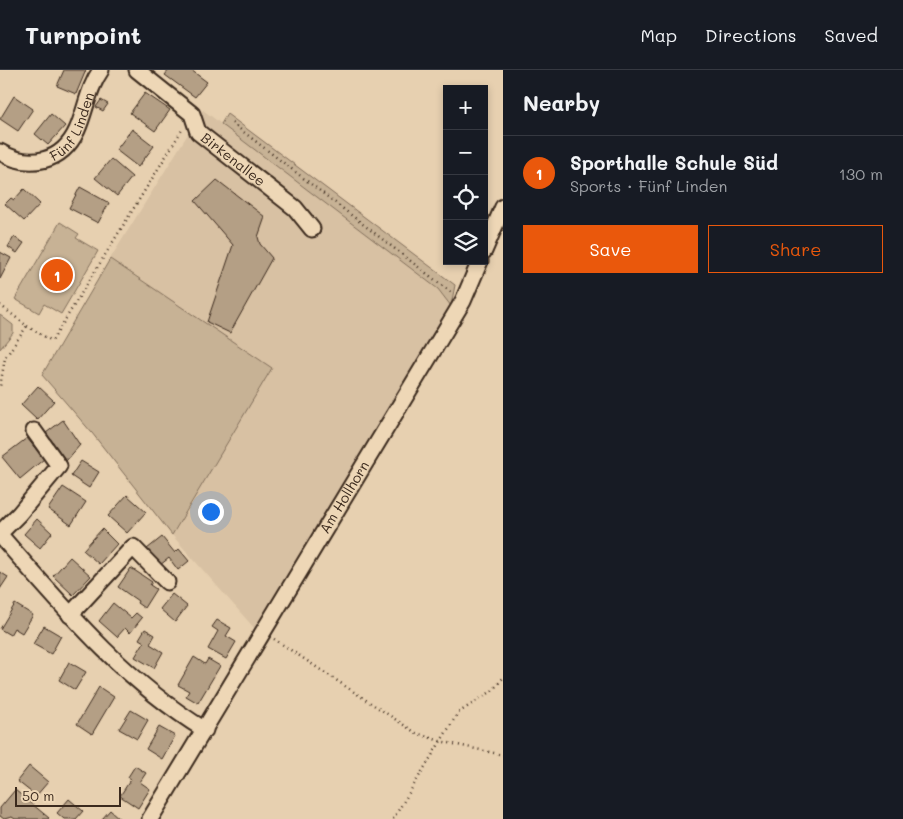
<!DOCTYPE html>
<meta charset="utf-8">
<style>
body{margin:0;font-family:Mali,sans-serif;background:#20242c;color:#f1f3f6}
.controls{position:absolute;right:15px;top:15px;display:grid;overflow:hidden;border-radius:0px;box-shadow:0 2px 8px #0003}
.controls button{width:45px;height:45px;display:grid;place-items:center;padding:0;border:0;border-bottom:1px solid #363941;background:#171b24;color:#f1f3f6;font:25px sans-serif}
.scale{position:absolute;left:15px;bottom:12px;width:106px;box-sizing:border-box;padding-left:5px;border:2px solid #3b2a1e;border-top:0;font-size:14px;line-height:18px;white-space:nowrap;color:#3b2a1e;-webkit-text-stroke:4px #eed7b6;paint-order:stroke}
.you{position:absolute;left:210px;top:441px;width:18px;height:18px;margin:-12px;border:4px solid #fff;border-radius:50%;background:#1a73e8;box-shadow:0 0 0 8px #1a73e833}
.badge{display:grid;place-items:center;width:32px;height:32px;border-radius:50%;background:#ea580c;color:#fff;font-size:16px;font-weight:700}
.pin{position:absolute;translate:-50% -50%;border:2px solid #fff;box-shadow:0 1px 5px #0006}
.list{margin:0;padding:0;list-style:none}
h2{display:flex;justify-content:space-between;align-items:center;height:65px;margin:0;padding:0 20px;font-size:21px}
h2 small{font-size:16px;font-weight:400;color:#9ea1a6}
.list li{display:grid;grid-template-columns:32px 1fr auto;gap:15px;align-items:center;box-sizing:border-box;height:75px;padding:0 20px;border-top:1px solid #363941}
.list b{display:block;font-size:19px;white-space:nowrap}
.list p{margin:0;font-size:16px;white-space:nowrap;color:#9ea1a6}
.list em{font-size:16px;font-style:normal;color:#9ea1a6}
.actions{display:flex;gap:10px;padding:15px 20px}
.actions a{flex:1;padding:11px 0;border:1px solid #ea580c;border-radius:0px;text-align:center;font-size:18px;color:#ea580c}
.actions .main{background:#ea580c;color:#fff}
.icon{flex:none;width:28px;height:28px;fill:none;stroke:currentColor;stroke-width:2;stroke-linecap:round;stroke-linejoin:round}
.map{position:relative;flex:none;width:503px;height:749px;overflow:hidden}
header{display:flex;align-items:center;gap:30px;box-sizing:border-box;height:70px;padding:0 25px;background:#171b24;border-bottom:1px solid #363941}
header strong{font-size:24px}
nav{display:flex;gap:28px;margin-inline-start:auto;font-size:18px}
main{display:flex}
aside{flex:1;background:#171b24}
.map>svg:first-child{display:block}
</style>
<header>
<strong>Turnpoint</strong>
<nav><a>Map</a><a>Directions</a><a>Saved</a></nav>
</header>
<main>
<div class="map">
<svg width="503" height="749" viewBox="0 0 503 749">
<rect width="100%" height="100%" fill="#e7d0b0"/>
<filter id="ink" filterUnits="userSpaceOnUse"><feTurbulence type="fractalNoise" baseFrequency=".02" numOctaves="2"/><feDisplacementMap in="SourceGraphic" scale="10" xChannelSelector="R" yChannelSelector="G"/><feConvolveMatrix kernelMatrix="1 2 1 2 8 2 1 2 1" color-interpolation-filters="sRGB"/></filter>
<g filter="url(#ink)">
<path fill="#d8c1a3" d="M203,40L438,219L451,236L255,559L172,465L272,298L110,189Z"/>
<g fill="#c7b295" stroke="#816e5a">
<path d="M227,44L455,215L451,236L438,219L221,54Z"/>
<path d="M60,152L79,164L76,168L98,181L61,244L44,234L39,243L15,229Z"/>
<path d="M110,189L272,298L172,465L92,363L42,305Z"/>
<path d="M0,245L13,255V263L0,279Z"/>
</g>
<g fill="#b49f85" stroke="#3b2a1e">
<path d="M64,0H86L76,24L57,16Z"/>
<path d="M169,0H191L207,12L195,27L165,5Z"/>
<path d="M145,23L170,40L155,61L130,43Z"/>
<path d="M14,26L33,39L18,61L0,49Z"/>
<path d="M101,30L108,34L103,41L96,37Z"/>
<path d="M51,44L65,56L48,75L35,64Z"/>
<path d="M132,59L154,76L138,97L116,80Z"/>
<path d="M111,89L132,107L117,126L95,108Z"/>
<path d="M217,110L265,147L258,167L260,174L272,188L230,263L207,252L233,175L195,131Z"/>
<path d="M80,117L109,133L98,153L69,138Z"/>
<path d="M24,119L40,134L24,151L5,134L11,128L14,130Z"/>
<path d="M14,167L24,173L17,183L8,177Z"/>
<path d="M0,182L11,188L0,209Z"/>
<path d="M38,316L54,331L37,350L21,335Z"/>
<path d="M63,350L80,375L66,391L46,363Z"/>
<path d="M27,368L44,389L20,409L2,387Z"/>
<path d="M81,391L99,402L89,418L71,406Z"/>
<path d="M63,417L86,432L71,455L48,439Z"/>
<path d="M127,425L146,442L127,463L108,446Z"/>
<path d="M37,449L52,463L40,478L24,464Z"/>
<path d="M102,459L117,474L99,494L83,480Z"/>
<path d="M162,467L175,483L179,479L189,491L178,500L169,488L160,495L147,479Z"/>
<path d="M70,487L91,506L73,525L53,506Z"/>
<path d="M131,498L152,512L150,515L156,519L144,538L137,533L138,531L118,517Z"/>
<path d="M0,502L8,507L0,519Z"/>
<path d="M172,524L187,536L175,552L160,539Z"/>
<path d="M113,533L131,548L136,543L142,548L130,563L125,558L117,567L99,551Z"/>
<path d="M15,534L33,545L22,563L14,558L10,565L0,559Z"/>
<path d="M217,550L231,558L226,566L236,572L226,589L208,579L218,561L212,557Z"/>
<path d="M44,556L61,566L51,584L33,574Z"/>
<path d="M145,559L155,565L150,574L163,582L154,598L135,587L144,572L139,569Z"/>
<path d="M194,587L205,594L208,589L220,596L198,633L186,626L189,621L178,615Z"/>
<path d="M69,592L86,602L75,620L59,610Z"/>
<path d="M99,617L114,627L92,664L77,654Z"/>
<path d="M131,640L148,650L137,669L119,659Z"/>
<path d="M159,657L175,666L162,689L146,679Z"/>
<path d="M29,696L48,712L36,726L17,711Z"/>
<path d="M135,696L146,703L140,712L150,719L138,738L120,726L131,709L128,707Z"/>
<path d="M15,720L49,748L48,749H15L12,747L4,749L0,746V738Z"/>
<path d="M69,729L83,741L76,749H64L57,743Z"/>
<path d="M110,740L120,749H102Z"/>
</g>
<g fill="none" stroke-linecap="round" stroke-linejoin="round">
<defs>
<g id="minor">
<path id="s1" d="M137,0L192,44L198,62L295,138L312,159"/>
<path id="s2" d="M0,82C29,99 62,93 77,60C86,40 88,18 101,0"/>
<path d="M484,181L503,137"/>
<path d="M0,463L19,444L59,396L34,361"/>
<path d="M0,465C63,537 123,610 205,660"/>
<path d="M70,545L133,477L167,512"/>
<path id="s3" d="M150,749L463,231L480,191"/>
</g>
</defs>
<use href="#minor" stroke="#3b2a1e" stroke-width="19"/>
<g stroke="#3b2a1e" stroke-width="2.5" stroke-dasharray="1 4" stroke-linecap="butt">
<path d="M232,53L452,223"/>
<path d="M0,235L27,256L5,288L0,317"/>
<path d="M27,256L52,271L182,60"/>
<path d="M274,569L416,663L440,671L503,685"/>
<path d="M393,749L458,643L492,621L503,608"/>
</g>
<use href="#minor" stroke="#eed7b6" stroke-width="15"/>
</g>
</g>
<g text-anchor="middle" stroke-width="4" stroke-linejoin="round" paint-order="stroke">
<g font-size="14" fill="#3b2a1e" stroke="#eed7b6">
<text dy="5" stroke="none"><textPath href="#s2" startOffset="92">Fünf Linden</textPath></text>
<text dy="5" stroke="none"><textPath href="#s1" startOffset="134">Birkenallee</textPath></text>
<text dy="5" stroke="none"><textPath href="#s3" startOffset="376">Am Hollhorn</textPath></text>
</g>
</g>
</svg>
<div class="controls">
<button>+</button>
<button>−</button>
<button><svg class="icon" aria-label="locate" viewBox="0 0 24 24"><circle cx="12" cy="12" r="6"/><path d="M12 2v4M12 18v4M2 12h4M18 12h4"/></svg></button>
<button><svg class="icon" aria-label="layers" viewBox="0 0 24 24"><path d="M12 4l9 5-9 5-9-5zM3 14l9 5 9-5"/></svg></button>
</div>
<div class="scale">50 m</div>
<div class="you"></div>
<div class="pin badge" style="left:57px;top:205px">1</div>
</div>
<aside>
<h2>Nearby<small></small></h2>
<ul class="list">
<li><span class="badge">1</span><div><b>Sporthalle Schule Süd</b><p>Sports · Fünf Linden</p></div><em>130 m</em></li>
</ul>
<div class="actions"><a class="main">Save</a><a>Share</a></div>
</aside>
</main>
